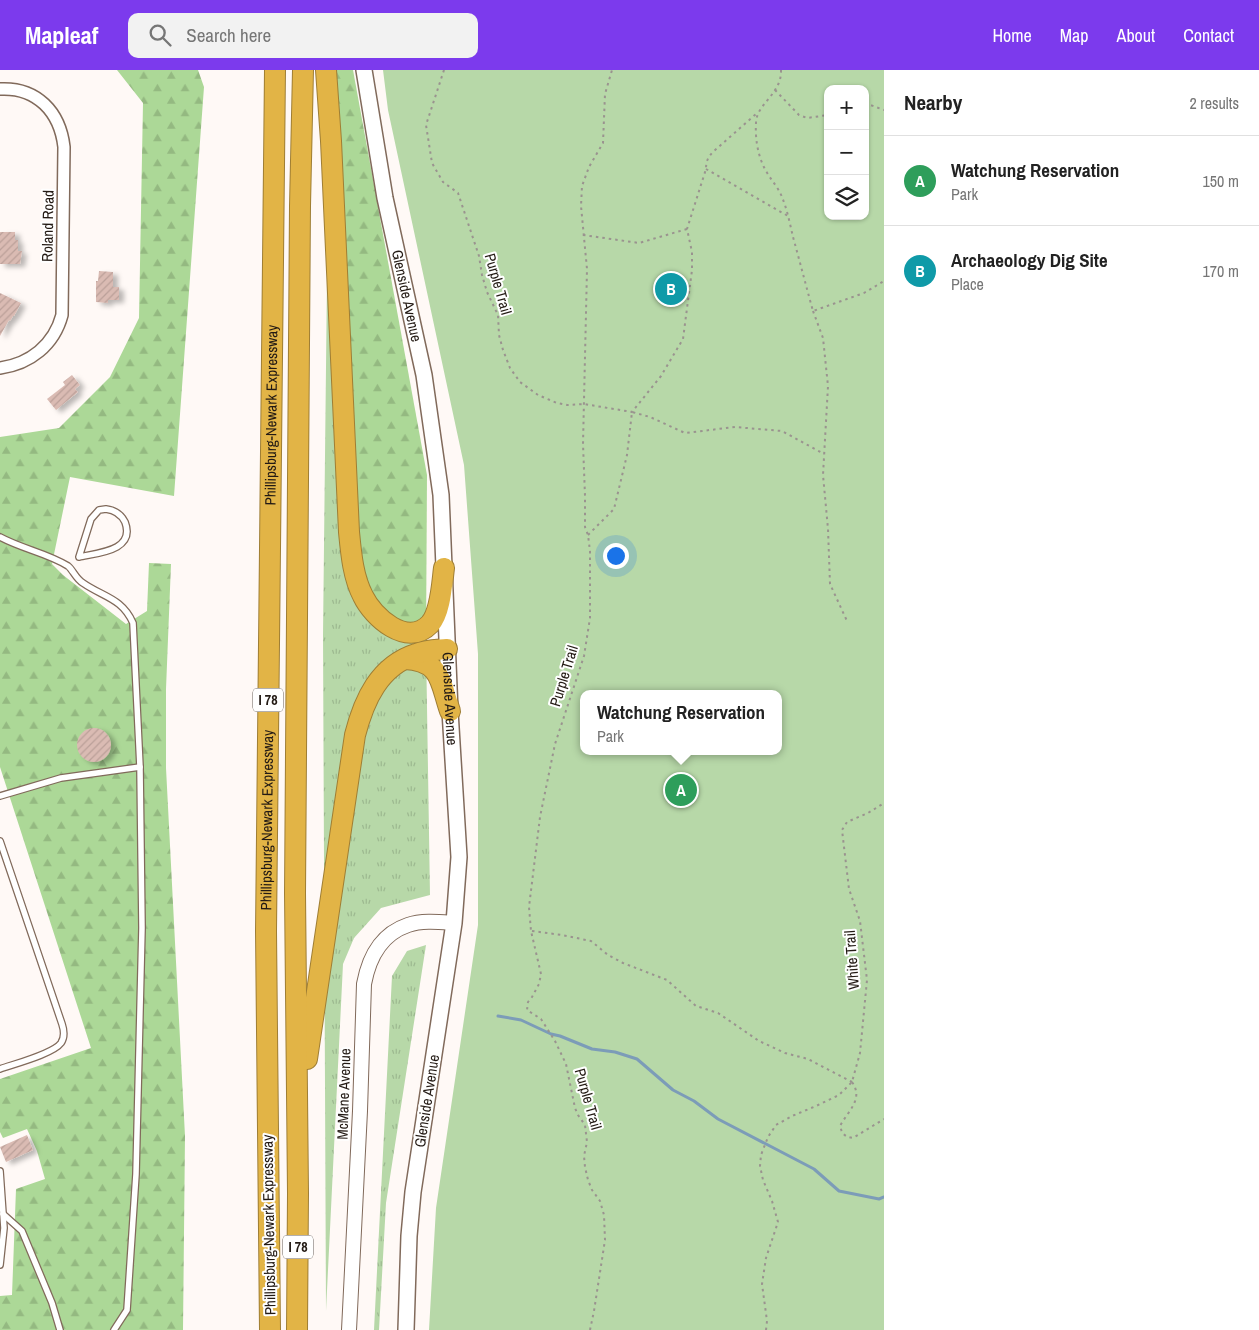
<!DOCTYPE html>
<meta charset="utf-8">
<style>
body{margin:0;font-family:"Archivo Narrow",sans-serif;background:#f2f2f2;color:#222}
.controls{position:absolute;right:15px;top:15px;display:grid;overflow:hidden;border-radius:10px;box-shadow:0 1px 4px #0004}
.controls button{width:45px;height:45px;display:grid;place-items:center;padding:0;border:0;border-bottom:1px solid #e0e0e0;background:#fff;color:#222;font:25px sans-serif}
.you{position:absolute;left:615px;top:485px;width:18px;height:18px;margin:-12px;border:4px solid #fff;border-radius:50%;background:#1a73e8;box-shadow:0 0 0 8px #1a73e833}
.badge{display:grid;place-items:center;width:32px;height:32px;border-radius:50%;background:#7c3aed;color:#fff;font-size:16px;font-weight:700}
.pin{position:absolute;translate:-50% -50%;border:2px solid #fff;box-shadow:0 1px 5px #0006}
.popup{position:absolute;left:580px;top:620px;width:202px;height:65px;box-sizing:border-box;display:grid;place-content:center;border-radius:10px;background:#fff;filter:drop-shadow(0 1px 4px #0005);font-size:16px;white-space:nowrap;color:#767676}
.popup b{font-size:19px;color:#222}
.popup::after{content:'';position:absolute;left:50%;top:100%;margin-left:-10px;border:10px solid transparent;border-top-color:#fff}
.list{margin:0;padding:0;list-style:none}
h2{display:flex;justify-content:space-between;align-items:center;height:65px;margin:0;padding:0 20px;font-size:21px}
h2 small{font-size:16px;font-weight:400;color:#767676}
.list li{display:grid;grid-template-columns:32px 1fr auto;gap:15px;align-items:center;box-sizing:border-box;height:90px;padding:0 20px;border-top:1px solid #e0e0e0}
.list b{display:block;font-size:19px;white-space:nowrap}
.list p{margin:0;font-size:16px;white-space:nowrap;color:#767676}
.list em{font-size:16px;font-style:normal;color:#767676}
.icon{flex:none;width:28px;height:28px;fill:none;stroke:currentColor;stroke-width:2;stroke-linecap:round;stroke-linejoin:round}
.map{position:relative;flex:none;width:884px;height:1260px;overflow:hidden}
header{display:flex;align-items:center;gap:30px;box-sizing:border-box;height:70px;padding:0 25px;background:#7c3aed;color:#fff}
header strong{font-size:24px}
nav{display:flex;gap:28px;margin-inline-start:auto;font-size:18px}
.search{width:350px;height:45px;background:#f2f2f2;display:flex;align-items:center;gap:12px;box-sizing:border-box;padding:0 18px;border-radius:10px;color:#767676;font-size:19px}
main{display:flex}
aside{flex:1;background:#fff}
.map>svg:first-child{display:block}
</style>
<header>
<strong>Mapleaf</strong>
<div class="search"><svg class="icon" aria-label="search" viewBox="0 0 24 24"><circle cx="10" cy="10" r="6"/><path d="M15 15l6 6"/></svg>Search here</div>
<nav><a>Home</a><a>Map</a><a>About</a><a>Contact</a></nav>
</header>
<main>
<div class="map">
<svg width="884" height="1260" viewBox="0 0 884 1260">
<defs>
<pattern id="grass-tufts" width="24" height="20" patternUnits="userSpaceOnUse" patternTransform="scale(1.25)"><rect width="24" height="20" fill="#b7d8a8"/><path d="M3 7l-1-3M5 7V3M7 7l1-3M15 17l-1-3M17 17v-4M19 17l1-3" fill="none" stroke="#9db990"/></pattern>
<pattern id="forest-firs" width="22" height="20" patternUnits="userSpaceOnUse" patternTransform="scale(1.25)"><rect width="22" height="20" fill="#acd897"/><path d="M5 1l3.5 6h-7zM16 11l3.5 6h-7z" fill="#94b981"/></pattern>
<pattern id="building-hatch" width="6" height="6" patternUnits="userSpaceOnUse" patternTransform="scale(1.25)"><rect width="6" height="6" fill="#dabbb3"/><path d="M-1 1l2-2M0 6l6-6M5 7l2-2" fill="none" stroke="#bba099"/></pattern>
<filter id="shadow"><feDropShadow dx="5" dy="3" stdDeviation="2.5" flood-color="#0004"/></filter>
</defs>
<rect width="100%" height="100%" fill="#fff9f6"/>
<g fill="url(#grass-tufts)">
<path d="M328,119L426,574L430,825L381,838L354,868L343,894L326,1241L323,565Z"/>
<path d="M426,875L386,1133L379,1260H374L392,906L407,881Z"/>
</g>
<g fill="url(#forest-firs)">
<path d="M117,0H198L204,17L174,426L70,407L52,494L63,505L126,554L147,541L149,493L171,494L166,619V698L185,1066L183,1260H0V1226L12,1225L16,1119L45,1109L37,1081L27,1059L3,1068L0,1062V1009L91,978L0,697V367L59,358L110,307L139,248L143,33Z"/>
<path d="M330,0H353L427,405L426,574L389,564L349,514Z"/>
</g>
<path fill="#b7d8a8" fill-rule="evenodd" d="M383,0H884V1260H429L436,1138L478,855V584L464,395L388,40ZM828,19H865V146H828ZM584,624H778V681H584Z"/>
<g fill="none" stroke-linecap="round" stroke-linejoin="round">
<path stroke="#7c9cb8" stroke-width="3" d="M498,946L521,950L551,964L560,966L592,979L615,982L637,989L673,1020L694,1031L718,1049L814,1099L839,1121L879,1129L884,1127"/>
</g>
<g fill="url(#building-hatch)" filter="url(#shadow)">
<path d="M0,162H15V170H18V181H22L20,194H0Z"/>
<path d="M99,201L113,202V217H119V230H108V233L96,232V211H98Z"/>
<path d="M0,223L21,233L14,246H13L10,251L9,250L0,266Z"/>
<path d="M72,305L80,315L75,319L78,322L56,340L47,329L65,315L63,312Z"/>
<circle cx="94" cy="675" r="17"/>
<path d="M27,1065L33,1080L6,1092L0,1077Z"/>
</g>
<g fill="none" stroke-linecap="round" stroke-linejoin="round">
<defs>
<g id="service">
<path d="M106,439C114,440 121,444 125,452C136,481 97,483 79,487L91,449L99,440Z"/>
<path d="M0,467C22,479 47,483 68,496C73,500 76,509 83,513C103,527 122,528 133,553L140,697L142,858L136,1104L127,1240L114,1260"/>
<path d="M0,726L61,708L140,697"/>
<path d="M0,771L62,954C64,960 65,967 61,973C53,984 14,994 0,999"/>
<path d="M0,1101L4,1158L0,1195"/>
<path d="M3,1144L22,1161L52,1233L60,1260"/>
</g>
<path id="minor" d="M0,19C37,17 60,42 64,77L62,245C54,275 30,294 0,298"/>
<path id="tertiary" d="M349,1260L360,1041L364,914C369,887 381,864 408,855C422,850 440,852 454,853"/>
<g id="secondary">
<path id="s1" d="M364,0L385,128L424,305L441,425L450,641L459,787L454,853L413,1122L409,1166L406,1260"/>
</g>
<g id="motorway">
<path d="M326,0L331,71L349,462C351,483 353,507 363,526C373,547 407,578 430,554C441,542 442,513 444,498"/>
<path d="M405,589C442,591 440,612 450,641"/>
<path d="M307,989L355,665C364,630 379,596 416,584C426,580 437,580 447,579"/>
<path id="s2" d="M270,1260L266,861L275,0"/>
<path d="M297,1260L298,1123L295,823L300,136L303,0"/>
</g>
</defs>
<use href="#service" stroke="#816a5b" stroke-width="8"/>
<use href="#minor" stroke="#816a5b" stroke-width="14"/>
<use href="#tertiary" stroke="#816a5b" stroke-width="16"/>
<use href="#secondary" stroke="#816a5b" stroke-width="18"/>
<use href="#motorway" stroke="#9f7e34" stroke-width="22"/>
<g stroke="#9a938f" stroke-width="2" stroke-dasharray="2.5 4" stroke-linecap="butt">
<path d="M444,0L426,55L432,93L443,112L458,123L479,186L482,205L487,222L498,245L499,265L503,280L510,298L520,312L538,325L557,333L567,335L584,334L632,342L661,306L683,269L692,200V182L687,159L706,99C706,91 708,87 714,81L756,44"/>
<path d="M781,0C782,24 756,34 756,53C755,69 758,87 766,101C771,110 778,117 782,127C787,139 790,154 793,167C800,192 806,216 813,241L864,223L884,211"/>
<path d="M775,20L799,45L807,48L828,45"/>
<path d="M865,33L884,40"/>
<path d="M706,99L788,146"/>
<path d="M583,165L639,173L687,159"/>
<path d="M813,241L823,268L828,316L823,405L828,459L830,514L847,551"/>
<path d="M588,465L614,439L627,385L632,342L650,347L685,363L735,357L782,361L824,384"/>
<path d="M532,861L562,865L591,871L608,885L623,893L667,910L696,936L718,943L759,971L785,983L808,989L852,1012"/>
<path d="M852,1012C864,1029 848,1041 840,1056C842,1064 845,1067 853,1068L884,1049"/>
<path d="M590,1260L594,1241L605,1170L604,1145L600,1131L592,1120L588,1110L585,1097L584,1086L587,1072L585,1055L578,1045L575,1038L566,994L555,971L541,949L527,940L528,932L532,927L539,914L541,904L531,861L529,837L540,747L555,674L584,586L590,548V481L588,465L585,457V426L583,374L587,199L581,136L582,116L589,97L603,73L605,24L612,0"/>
<path d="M766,1260L767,1251L762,1214L766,1188L778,1152L772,1131L763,1110L760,1096L761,1085L768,1067L776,1055L792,1046L816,1036L839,1025L852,1012L860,983L867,910L860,851L849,819L842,760L847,752L868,743L884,733"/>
</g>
<use href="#service" stroke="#fff" stroke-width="5.5"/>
<use href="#minor" stroke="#fff" stroke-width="11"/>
<use href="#tertiary" stroke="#fff" stroke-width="14"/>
<use href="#secondary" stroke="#fff" stroke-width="15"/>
<use href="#motorway" stroke="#e2b446" stroke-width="20"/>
</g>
<g text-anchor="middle" stroke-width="4" stroke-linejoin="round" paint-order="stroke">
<g fill="#fff" stroke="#655f5a" stroke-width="1">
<rect x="253" y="618.5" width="30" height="23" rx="4"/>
<rect x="283" y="1165.5" width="30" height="23" rx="4"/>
</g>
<g font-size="14" font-weight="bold" fill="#231a14">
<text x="268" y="635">I 78</text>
<text x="298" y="1182">I 78</text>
</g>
<g font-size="15" fill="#231a14" stroke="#fff">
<text transform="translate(48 156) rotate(-89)" y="5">Roland Road</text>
<text transform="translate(498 214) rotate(74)" y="5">Purple Trail</text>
<text dy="5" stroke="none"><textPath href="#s1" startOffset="230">Glenside Avenue</textPath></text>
<text dy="5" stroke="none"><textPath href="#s2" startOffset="915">Phillipsburg-Newark Expressway</textPath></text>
<text transform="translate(564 606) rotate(-73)" y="5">Purple Trail</text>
<text dy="5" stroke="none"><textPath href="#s1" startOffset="636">Glenside Avenue</textPath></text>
<text dy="5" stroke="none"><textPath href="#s2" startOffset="510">Phillipsburg-Newark Expressway</textPath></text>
<text transform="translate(852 890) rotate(-94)" y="5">White Trail</text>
<text transform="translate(344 1024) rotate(-88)" y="5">McMane Avenue</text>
<text transform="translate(588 1029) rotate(74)" y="5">Purple Trail</text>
<text transform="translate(427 1031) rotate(-81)" y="5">Glenside Avenue</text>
<text transform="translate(269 1155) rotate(-91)" y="5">Phillipsburg-Newark Expressway</text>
</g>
</g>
</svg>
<div class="controls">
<button>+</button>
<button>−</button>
<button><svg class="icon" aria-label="layers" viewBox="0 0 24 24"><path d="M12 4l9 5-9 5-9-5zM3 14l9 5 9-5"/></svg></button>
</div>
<div class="you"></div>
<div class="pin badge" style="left:681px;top:720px;background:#2e9e5b">A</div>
<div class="popup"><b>Watchung Reservation</b>Park</div>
<div class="pin badge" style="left:671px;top:219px;background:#0f9aa8">B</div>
</div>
<aside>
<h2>Nearby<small>2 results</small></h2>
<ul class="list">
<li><span class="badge" style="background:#2e9e5b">A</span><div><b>Watchung Reservation</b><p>Park</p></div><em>150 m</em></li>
<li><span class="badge" style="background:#0f9aa8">B</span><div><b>Archaeology Dig Site</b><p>Place</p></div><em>170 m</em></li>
</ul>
</aside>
</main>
